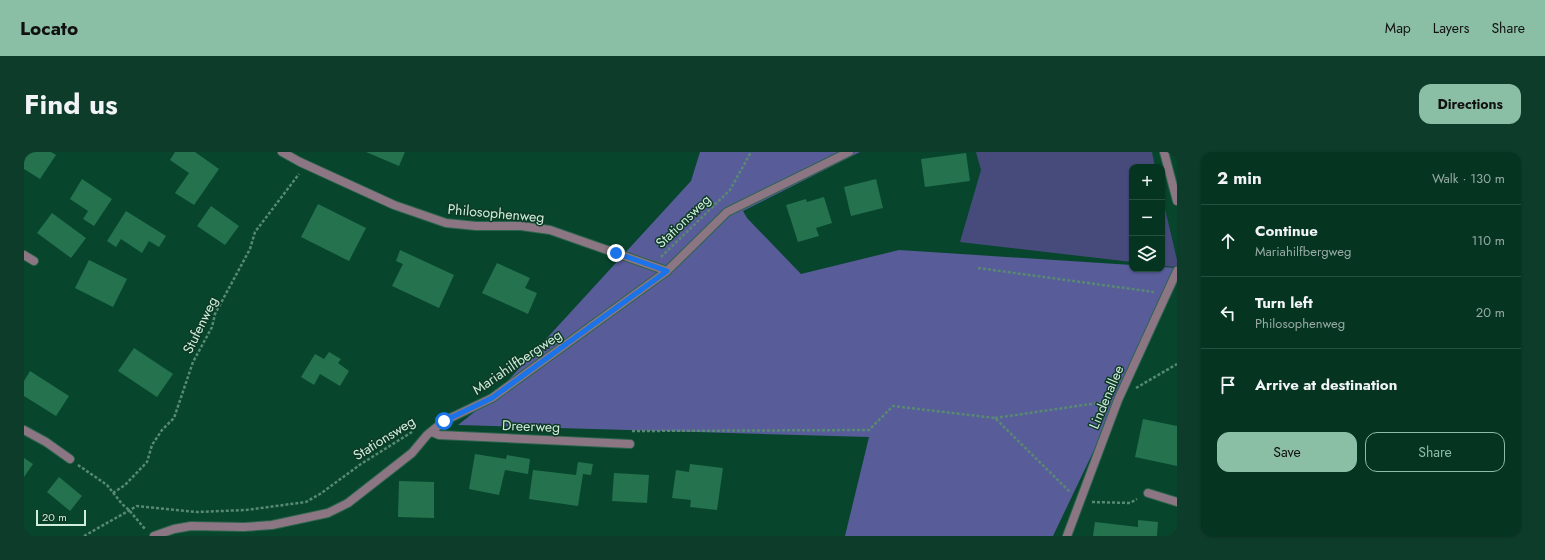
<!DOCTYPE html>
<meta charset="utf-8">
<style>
body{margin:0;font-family:Jost,sans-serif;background:#0e3c2a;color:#f1f3f6}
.controls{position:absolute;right:12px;top:12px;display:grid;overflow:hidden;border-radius:8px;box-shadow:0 1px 3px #0004}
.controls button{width:36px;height:36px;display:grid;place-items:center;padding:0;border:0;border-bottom:1px solid #264f3f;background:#053421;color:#f1f3f6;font:20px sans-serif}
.scale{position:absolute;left:12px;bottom:10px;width:50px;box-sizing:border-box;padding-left:4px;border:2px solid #d0ecdb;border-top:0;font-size:11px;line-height:14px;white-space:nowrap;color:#d0ecdb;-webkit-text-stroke:3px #0d3a25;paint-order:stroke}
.stop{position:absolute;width:12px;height:12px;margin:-9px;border:3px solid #1a73e8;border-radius:50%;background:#fff}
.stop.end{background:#1a73e8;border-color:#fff;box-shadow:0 1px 4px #0008}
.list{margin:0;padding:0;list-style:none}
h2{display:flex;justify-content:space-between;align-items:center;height:52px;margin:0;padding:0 16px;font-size:17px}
h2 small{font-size:13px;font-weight:400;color:#97aaa5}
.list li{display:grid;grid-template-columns:26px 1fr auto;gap:12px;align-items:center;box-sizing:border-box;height:72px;padding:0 16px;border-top:1px solid #264f3f}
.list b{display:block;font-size:15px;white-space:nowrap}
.list p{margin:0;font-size:13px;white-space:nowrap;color:#97aaa5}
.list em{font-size:13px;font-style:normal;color:#97aaa5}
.actions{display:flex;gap:8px;padding:12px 16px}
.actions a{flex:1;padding:9px 0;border:1px solid #8abfa5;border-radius:12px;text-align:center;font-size:14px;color:#8abfa5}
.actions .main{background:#8abfa5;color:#111}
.icon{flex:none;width:22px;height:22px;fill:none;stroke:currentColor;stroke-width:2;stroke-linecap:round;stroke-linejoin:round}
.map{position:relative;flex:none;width:1153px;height:384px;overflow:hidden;border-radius:12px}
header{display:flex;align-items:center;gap:24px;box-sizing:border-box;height:56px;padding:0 20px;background:#8abfa5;color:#111}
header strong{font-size:19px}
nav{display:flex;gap:22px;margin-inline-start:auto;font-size:14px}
.intro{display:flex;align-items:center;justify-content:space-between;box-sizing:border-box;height:96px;padding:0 24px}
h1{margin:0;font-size:28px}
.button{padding:10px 18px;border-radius:12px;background:#8abfa5;color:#111;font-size:14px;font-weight:700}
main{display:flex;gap:24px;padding:0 24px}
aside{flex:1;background:#053421;border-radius:12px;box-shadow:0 1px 3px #0004}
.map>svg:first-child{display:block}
</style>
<header>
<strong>Locato</strong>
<nav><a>Map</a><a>Layers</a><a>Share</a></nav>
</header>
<div class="intro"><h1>Find us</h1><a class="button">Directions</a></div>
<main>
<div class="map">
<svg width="1153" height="384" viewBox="0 0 1153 384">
<rect width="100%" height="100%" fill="#07462c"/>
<g fill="#474b7c">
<path d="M952,0H1128L1131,15H1108V110L936,90L957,18Z"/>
<path d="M1138,44L1153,108V115L1138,114Z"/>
</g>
<path fill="#585c99" d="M676,0H836L719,59L723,66L777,122L875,98L1108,113V117H1138V115L1153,116L1094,248L1029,384H821L845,285L434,273L468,246L667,29Z"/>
<g fill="#24724e">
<path d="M0,0H27L32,3L16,27L0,17Z"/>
<path d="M151,0H171L195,17L170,53L151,41L165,21L146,8Z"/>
<path d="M342,0H381L375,14Z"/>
<path d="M942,1L946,29L901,35L897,7Z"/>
<path d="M58,27L88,47L70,74L59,67L64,59L46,47Z"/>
<path d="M852,27L859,56L827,64L820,35Z"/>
<path d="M800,45L808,71L792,76L795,84L774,90L762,53L782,47L783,50Z"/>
<path d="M294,52L342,76L325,109L277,85Z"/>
<path d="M187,54L215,74L201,93L173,74Z"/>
<path d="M102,59L142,84L135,95L125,89L118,101L97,87L92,95L83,89Z"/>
<path d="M28,61L62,86L47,106L13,81Z"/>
<path d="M376,98L430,123L415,156L368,134L379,112L372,109Z"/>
<path d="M65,108L103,127L89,155L51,136Z"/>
<path d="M473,111L506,126L501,136L513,141L504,162L458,141Z"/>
<path d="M110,196L149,222L133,245L94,219Z"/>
<path d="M305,200L317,207L314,211L325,219L316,234L296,222L290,233L277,225L291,202L300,207Z"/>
<path d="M6,219L45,244L32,264L0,244V229Z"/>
<path d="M1119,267L1153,274V314L1111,305Z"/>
<path d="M451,302L482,307L483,303L506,307L504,322L481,318L475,343L445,337Z"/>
<path d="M0,306L9,312L0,325Z"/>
<path d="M554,310L569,312L567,323L559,322L554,354L505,347L509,318L552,323Z"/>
<path d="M666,312L699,316L693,358L666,355L667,348L648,346L652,318L665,320Z"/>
<path d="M590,321L625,323L623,351L588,349Z"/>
<path d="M35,325L58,344L46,359L23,340Z"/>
<path d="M375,329L410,330V366L374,365Z"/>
<path d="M1114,368L1134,370L1133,384H1069L1071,370L1114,375Z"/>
</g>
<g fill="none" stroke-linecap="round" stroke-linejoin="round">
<defs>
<g id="pedestrian">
<path d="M1140,0L1153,49"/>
<path d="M1043,384L1094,248L1153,119"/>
</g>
<g id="minor">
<path d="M258,0L276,10L370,53L422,71L452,74H497L526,78L643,119"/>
<path d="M0,103L10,109"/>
<path d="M0,278L22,290L46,307"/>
<path d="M408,280L415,283L606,292"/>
<path d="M1124,341L1153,350"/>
<path d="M130,384L150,377L167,374L220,375L248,373L304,361L324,351L388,301L403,283L420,269L468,246L643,119L703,60L825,0"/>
</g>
</defs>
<use href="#pedestrian" stroke="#2b644c" stroke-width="10"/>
<use href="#minor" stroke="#2b644c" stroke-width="10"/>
<g stroke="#588972" stroke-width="2.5" stroke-dasharray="3 2" stroke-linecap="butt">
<path d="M637,105L706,38L727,0"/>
<path d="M954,116L1130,140"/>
<path d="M458,236L501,205"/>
<path d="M1112,236L1153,212"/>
<path d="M971,266L1081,250"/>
<path d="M608,279L845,278L869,254L971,266L1046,340"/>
<path d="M54,313L83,333L98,352L105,358L121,377"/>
<path d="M89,341L101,333L123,310L128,293L138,278L150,266L169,210L188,175L191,162L226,97L231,80L275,22"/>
<path d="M1068,350L1106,351L1113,347"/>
<path d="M60,384L113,354L173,360L222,358L282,350L296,342L337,312L388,280"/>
</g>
<use href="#pedestrian" stroke="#8c7684" stroke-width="8"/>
<use href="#minor" stroke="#8c7684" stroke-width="8"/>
</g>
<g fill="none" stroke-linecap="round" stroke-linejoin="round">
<path stroke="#1a73e8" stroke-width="5" d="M420,269L468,246L643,119L592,101"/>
</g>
<g text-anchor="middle" stroke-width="3" stroke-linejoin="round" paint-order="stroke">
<g font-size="14" fill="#d0ecdb" stroke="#0d3a25">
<text transform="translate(472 61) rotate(5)" y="5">Philosophenweg</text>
<text transform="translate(659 69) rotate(-44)" y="5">Stationsweg</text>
<text transform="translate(176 173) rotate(-64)" y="5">Stufenweg</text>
<text transform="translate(493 210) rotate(-34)" y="5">Mariahilfbergweg</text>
<text transform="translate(1082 245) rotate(-67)" y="5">Lindenallee</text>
<text transform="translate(507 274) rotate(2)" y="5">Dreerweg</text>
<text transform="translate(360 286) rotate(-32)" y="5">Stationsweg</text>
</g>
</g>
</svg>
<div class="controls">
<button>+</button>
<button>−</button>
<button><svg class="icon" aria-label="layers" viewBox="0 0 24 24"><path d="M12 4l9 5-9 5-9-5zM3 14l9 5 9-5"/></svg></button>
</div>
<div class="scale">20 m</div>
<div class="stop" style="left:420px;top:269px"></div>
<div class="stop end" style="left:592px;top:101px"></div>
</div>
<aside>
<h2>2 min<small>Walk · 130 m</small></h2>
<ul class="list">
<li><svg class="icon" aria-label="ahead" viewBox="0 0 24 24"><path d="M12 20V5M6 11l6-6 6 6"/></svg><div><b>Continue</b><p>Mariahilfbergweg</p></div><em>110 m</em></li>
<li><svg class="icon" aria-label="left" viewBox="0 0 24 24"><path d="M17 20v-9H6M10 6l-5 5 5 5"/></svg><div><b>Turn left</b><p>Philosophenweg</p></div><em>20 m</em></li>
<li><svg class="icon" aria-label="arrive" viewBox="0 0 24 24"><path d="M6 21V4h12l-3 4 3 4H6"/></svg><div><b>Arrive at destination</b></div></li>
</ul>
<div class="actions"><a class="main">Save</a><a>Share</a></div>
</aside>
</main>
